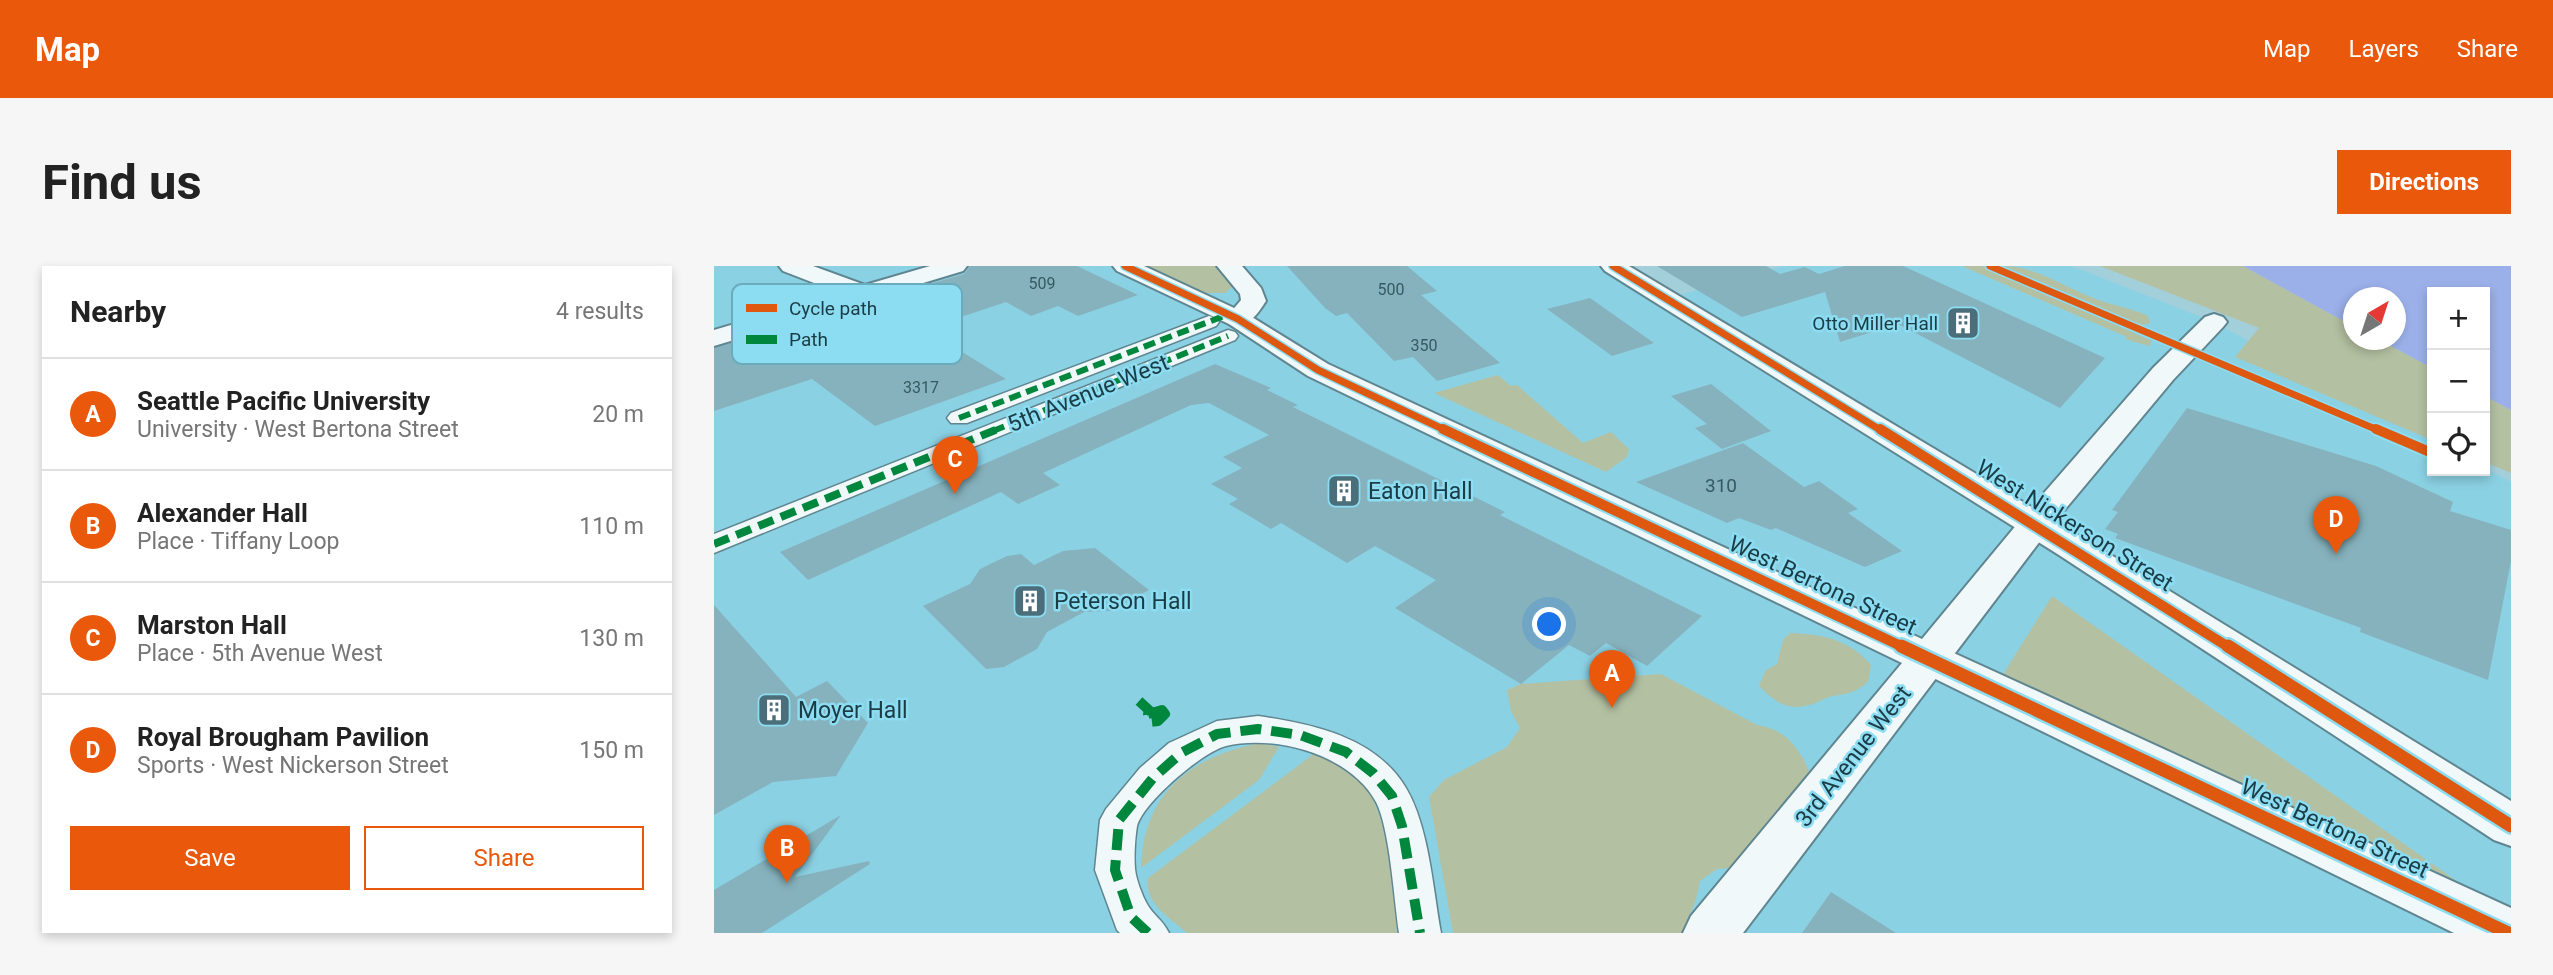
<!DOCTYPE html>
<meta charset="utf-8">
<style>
body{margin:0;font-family:Roboto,sans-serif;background:#f6f6f6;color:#222}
.controls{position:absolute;right:21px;top:21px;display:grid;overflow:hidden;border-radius:0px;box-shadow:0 4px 10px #0003}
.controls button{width:63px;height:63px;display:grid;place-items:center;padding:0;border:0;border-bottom:2px solid #e0e0e0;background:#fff;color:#222;font:35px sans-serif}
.compass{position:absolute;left:1629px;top:21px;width:63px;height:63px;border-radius:50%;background:#fff;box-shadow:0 4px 10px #0003;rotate:39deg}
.you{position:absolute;left:836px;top:359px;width:24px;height:24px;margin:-18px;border:5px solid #fff;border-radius:50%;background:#1a73e8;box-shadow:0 0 0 10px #1a73e833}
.badge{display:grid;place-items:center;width:46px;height:46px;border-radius:50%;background:#ea580c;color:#fff;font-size:23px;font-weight:700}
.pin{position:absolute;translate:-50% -58px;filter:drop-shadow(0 2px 4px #0008)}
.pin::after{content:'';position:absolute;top:37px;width:24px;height:21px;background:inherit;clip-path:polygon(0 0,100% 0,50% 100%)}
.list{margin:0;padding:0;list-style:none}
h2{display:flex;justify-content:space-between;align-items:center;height:91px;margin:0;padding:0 28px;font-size:30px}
h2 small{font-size:23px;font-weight:400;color:#767676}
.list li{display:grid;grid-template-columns:46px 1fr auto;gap:21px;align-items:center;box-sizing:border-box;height:112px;padding:0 28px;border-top:2px solid #e0e0e0}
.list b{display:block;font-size:26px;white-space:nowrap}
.list p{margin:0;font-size:23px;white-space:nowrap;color:#767676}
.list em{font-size:23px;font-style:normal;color:#767676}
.actions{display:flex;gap:14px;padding:21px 28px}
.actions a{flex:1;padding:16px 0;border:2px solid #ea580c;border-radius:0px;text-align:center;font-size:24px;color:#ea580c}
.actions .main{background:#ea580c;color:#fff}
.icon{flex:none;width:38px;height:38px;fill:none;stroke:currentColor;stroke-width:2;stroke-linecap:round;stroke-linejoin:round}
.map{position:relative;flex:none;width:1797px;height:667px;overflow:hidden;border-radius:0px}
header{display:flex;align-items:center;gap:42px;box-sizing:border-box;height:98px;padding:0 35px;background:#ea580c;color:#fff}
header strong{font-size:33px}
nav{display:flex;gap:38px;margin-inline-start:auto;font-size:24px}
.intro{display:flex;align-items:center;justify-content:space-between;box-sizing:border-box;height:168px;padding:0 42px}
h1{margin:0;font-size:49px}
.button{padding:18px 32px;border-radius:0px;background:#ea580c;color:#fff;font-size:24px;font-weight:700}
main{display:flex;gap:42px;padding:0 42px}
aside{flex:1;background:#fff;border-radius:0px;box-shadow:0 4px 10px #0003}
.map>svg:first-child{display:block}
</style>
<header>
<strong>Map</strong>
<nav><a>Map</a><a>Layers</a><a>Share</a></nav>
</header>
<div class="intro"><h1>Find us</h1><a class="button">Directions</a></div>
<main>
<aside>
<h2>Nearby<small>4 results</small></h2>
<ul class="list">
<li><span class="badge">A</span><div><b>Seattle Pacific University</b><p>University · West Bertona Street</p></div><em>20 m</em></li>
<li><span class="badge">B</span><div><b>Alexander Hall</b><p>Place · Tiffany Loop</p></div><em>110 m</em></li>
<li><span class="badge">C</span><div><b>Marston Hall</b><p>Place · 5th Avenue West</p></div><em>130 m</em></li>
<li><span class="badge">D</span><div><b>Royal Brougham Pavilion</b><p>Sports · West Nickerson Street</p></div><em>150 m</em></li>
</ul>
<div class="actions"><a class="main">Save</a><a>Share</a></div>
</aside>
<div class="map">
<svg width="1797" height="667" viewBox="0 0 1797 667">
<rect width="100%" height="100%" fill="#a3cfdb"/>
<path fill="#8bd1e4" d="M0,0H899L951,33L1070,0H1358L1500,56L1718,174V205H1771V202L1797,216V667H0Z"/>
<g fill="#b4c0a2">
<path d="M432,0H503L519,20L511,27H492Z"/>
<path d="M1248,0H1267L1285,7L1438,75L1435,80L1411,73L1413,71Z"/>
<path d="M1290,0C1323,0 1356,25 1387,35C1402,40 1420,43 1434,50L1436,57L1429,59L1414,56L1383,40Z"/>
<path d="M1386,0H1529L1639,60L1640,74H1666L1718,102V174L1521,91L1545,62Z"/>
<path d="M784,109L797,120L803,119L869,177L897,166L915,183L913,191L892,206L720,127Z"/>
<path d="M1771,130L1797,144V207L1771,196Z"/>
<path d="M1338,330L1781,642L1288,410Z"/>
<path d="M1076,367C1109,368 1136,374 1157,399L1154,416C1140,427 1137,427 1119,430C1112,431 1106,436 1099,438C1073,446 1063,437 1045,420L1051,405L1063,398L1069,374Z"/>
<path d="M947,408L1043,459C1072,463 1086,483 1097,509L1068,540V565L1019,602L1003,603L986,615L982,634L968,667H739L715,531L730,514L793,481L806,462L797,445L793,424L807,418Z"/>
<path d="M546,477L565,481L545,514L427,602C429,527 476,491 546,477Z"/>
<path d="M601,487C613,493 629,499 640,507C674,534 682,626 683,667H473C455,651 430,637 434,612Z"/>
</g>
<path fill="#9bb0e9" d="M1529,0H1797V144L1771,130V26H1718V102L1666,74H1682V32H1640L1639,60Z"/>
<g fill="#86b2bd">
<path d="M256,0H363L424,29L364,50L344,40L317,50L292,36L211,63L292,113L161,160L98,113L0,145V82L34,72L41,78L56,74L61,77L223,28L205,21L250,8Z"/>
<path d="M573,0H693L723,25L707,29L786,97L723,115L699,91L680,95L633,47L622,50L611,42Z"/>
<path d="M943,0H1052L1066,8L1091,1L1105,8L1131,0H1189L1391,92L1346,142L1184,58L1126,76L1111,26L1028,51Z"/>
<path d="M876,32L940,77L898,90L833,43Z"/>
<path d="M501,98L557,122L553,124L584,139L579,141L791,246L786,249L988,350L933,400L892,377L876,390L855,379L807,418L681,342L722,314L661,280L633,297L567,257L557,263L515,238L524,233L497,218L528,202L509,191L555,169L495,137L477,139L329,207L346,219L304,238L287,226L94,314L66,286Z"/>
<path d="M997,118L1057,165L1008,183L981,162L993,158L957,130Z"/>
<path d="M1473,142L1662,200L1739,236L1736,245L1797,264V295L1774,414L1646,366L1647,362L1401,272L1404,268L1391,263L1404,246L1398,244Z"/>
<path d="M1029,177L1090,221L1105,215L1113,221L1144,243L1134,247L1188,285L1151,301L1062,262L1057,264L1025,252L1013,257L922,216Z"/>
<path d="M381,282L435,324L397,345L370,346L333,366L323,383L290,401L272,403L209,340L256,318L266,303L293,290L307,288L320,299L349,285Z"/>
<path d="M0,339L82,431L113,415L154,457L122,510L59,516L0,549Z"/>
<path d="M127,549L81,611L155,595L156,598L48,667H0V624Z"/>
<path d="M1117,626L1182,667H1088Z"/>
</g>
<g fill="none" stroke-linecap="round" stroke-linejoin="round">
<defs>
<g id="pedestrian">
<path d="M495,50L502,52L505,56L502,60L253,157H237L233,152L237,147Z"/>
<path d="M514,64L521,66L524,70L521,74L0,287V268Z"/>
<path d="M544,450C598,458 662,471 692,522C715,561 719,623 727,667H685C680,634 676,563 662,536C637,489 561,468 512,480C488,486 429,537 423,560C421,572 420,591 421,603C422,613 428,629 433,638C439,649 448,653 455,667H406L403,664L381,604L386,554L392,543L426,502L455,477L503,455Z"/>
</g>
<g id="minor">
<path d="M65,0H99L151,19L216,0H253L249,5L0,80V64L126,27L69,5Z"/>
<path d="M503,0H528L547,22L552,35C542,50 534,63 515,58L511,53L527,34L526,28Z"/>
<path d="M1500,48L1509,51L1513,56L1509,61L1459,114L1333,265L1321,269L1309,265L1303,258L1309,251L1439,102L1491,51Z"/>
<path d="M1216,379L1231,383L1797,642V667H1740L1201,403L1195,393L1201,383Z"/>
</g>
<path id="tertiary" d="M399,0H430L533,48L614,98L1208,373L1309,251L1321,247L1333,251L1339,258L1029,667H969L977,650L1188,397L594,110L515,58L403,5Z"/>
<path id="primary" d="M887,0H915L1371,273L1797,535V580L1780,574L1345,289L891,5Z"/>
</defs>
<use href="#pedestrian" stroke="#5f8690" stroke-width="3"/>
<use href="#minor" stroke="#5f8690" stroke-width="4"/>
<use href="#tertiary" stroke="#5f8690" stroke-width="4"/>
<use href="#primary" stroke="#5f8690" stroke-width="4"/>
<use href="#pedestrian" fill="#f1f8fa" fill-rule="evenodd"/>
<use href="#minor" fill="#f1f8fa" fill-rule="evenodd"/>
<use href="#tertiary" fill="#f1f8fa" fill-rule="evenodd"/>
<use href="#primary" fill="#f1f8fa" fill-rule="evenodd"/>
<g stroke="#00873e" stroke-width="6" stroke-dasharray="12 6" stroke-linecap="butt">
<path d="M245,152L515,48"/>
<path d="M279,165L514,70"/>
</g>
<path stroke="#00873e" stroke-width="8" stroke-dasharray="16 8" stroke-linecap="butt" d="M0,278L284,163"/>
<g stroke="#00873e" stroke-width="10" stroke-dasharray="21 10" stroke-linecap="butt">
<path d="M425,435L437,446"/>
<path d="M448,444L451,448L444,455L436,456L434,448Z"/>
<path d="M434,667L417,651L401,604L405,554L439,512L467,487L503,468L544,463L586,469L632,486L659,507L678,530L688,560L706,667"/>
</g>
<defs>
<g id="cycleway-far2">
<path d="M411,0L524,53L604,104L733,165"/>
<path d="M899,0L1168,165"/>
<path d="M1276,0L1666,165"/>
</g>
<g id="cycleway-far1">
<path d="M729,163L1191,382"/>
<path d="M1166,163L1516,382"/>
<path d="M1662,163L1718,187"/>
</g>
<g id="cycleway">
<path d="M1187,380L1794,667"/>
<path d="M1514,380L1797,560"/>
</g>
</defs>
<use href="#cycleway-far2" stroke="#8cdcf2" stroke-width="10"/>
<use href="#cycleway-far1" stroke="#8cdcf2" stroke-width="14"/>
<use href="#cycleway" stroke="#8cdcf2" stroke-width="18"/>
<use href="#cycleway-far2" stroke="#de580f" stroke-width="7"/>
<use href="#cycleway-far1" stroke="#de580f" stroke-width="10"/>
<use href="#cycleway" stroke="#de580f" stroke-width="13"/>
</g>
<defs>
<symbol id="building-square" viewBox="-11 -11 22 22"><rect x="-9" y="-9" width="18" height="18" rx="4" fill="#4b6f7a" stroke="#8cdcf2"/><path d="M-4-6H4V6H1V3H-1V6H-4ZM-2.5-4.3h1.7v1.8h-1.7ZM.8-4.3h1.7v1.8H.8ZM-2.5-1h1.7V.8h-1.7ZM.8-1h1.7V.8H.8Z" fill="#fff"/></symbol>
</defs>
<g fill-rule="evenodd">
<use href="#building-square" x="1230" y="38" width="38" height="38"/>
<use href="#building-square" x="611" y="206" width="38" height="38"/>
<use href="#building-square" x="297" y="316" width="38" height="38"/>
<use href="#building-square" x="41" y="425" width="38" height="38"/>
</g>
<g text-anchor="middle" stroke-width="5" stroke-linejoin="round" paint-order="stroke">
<g font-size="16" fill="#365a63">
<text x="328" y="23">509</text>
<text x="677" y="29">500</text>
<text x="710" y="85">350</text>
<text x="207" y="127">3317</text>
</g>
<g font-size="19" fill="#1b3c45" stroke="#8cdcf2" text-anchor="end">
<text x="1224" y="64">Otto Miller Hall</text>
</g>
<g font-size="19" fill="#365a63">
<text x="1007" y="226">310</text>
</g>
<g font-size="23" fill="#1b3c45" stroke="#8cdcf2">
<text transform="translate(374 127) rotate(-22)" y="8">5th Avenue West</text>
<text transform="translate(1361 259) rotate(32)" y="8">West Nickerson Street</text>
<text transform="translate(1109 319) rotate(25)" y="8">West Bertona Street</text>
<text transform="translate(1139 490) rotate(-52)" y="8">3rd Avenue West</text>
<text transform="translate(1621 562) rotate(25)" y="8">West Bertona Street</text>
</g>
<g font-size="23" fill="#1b3c45" stroke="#8cdcf2" text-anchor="start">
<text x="654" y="233">Eaton Hall</text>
<text x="340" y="343">Peterson Hall</text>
<text x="84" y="452">Moyer Hall</text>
</g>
</g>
<rect x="18" y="18" width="230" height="80" rx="10" fill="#8cdcf2" stroke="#6aacbe" stroke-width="2"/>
<rect x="32" y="38" width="31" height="8" fill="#de580f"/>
<rect x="32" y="69" width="31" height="9" fill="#00873e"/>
<g font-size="19" fill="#1b3c45">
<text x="75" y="49">Cycle path</text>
<text x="75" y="80">Path</text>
</g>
</svg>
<div class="controls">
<button>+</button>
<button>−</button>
<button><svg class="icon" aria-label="locate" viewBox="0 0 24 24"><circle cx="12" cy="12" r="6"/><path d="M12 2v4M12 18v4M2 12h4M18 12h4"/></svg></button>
</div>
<svg class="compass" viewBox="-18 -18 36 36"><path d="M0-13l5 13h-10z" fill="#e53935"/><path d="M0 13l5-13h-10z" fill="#767676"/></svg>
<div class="you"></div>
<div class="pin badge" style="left:898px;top:442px">A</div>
<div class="pin badge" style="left:73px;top:617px">B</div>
<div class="pin badge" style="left:241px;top:228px">C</div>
<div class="pin badge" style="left:1622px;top:288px">D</div>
</div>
</main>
